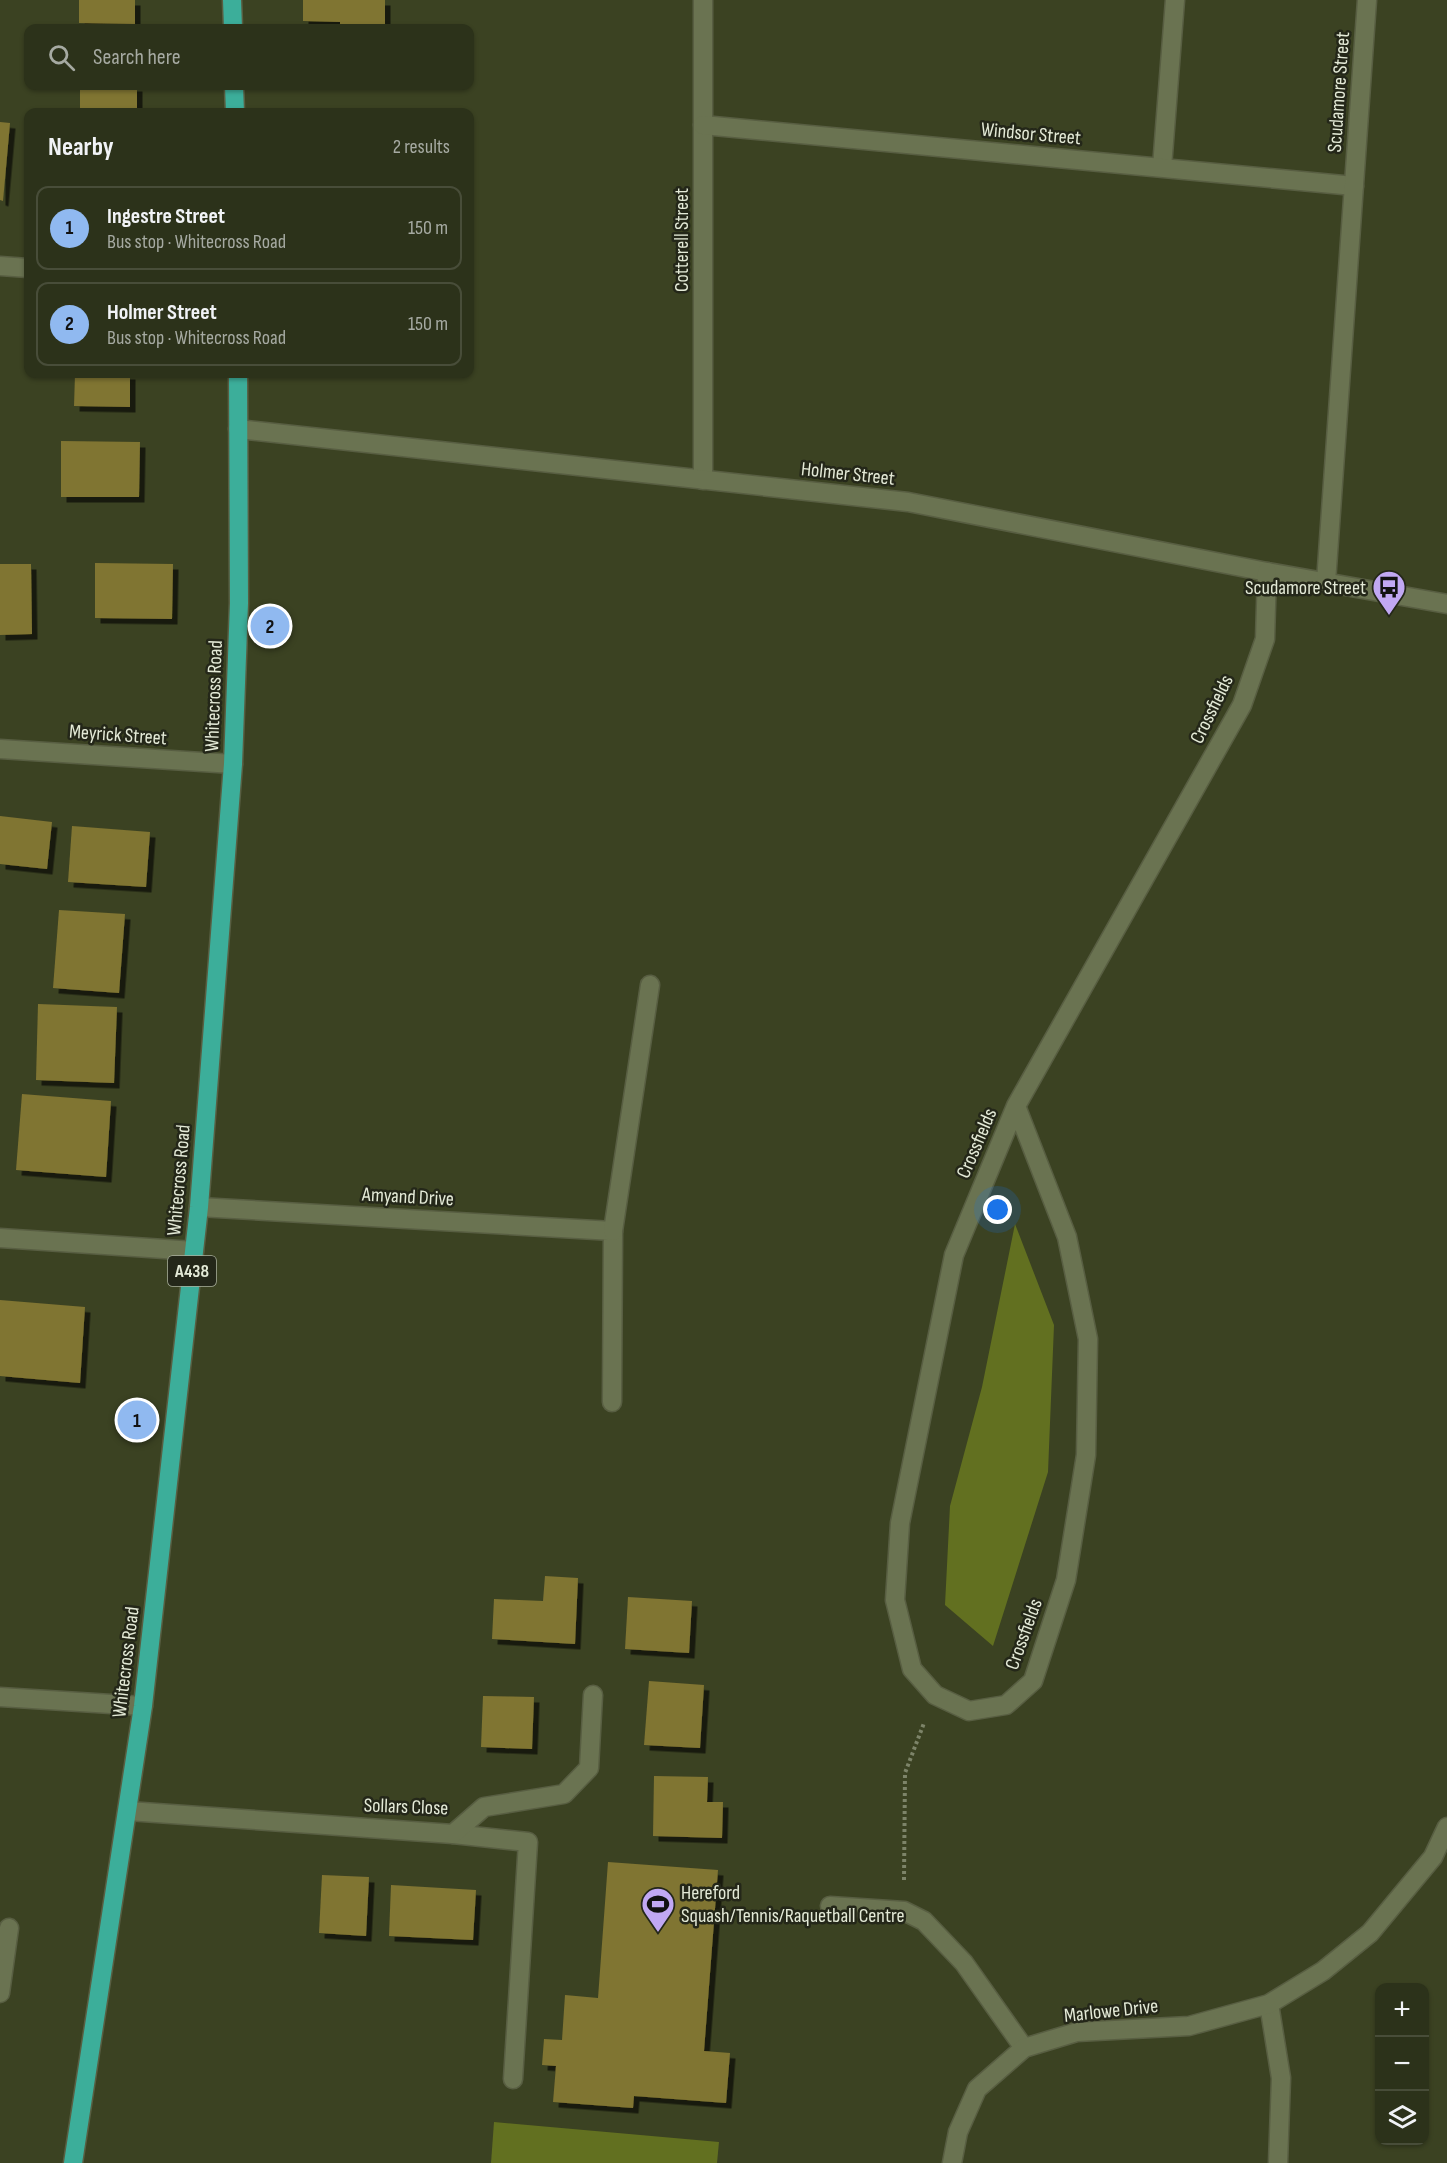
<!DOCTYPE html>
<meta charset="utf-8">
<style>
body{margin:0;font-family:"Sofia Sans Condensed",sans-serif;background:#383e27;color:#f1f3f6}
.controls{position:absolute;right:18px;bottom:18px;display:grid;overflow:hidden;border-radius:12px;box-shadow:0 2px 4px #0004}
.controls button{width:54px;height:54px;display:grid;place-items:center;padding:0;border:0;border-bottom:2px solid #484d39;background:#2c321a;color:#f1f3f6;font:30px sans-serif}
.you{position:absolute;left:998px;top:1210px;width:21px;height:21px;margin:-15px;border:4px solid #fff;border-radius:50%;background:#1a73e8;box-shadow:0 0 0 9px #1a73e833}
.badge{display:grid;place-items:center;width:39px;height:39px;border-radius:50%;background:#90b9f0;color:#111;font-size:20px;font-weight:700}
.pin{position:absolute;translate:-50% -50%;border:3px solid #fff;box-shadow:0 2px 6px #0006}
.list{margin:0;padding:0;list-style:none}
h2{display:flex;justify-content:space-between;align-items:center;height:78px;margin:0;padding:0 24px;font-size:26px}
h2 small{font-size:20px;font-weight:400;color:#a6aaa2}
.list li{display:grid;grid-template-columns:39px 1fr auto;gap:18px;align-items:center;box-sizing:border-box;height:84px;margin:0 12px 12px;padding:0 12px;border:2px solid #484d39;border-radius:12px}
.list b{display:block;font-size:22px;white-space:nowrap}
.list p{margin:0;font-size:20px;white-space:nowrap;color:#a6aaa2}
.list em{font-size:20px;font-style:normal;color:#a6aaa2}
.icon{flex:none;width:33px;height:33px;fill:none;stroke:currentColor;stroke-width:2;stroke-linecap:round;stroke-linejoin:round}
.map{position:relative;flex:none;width:1447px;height:2163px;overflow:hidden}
.search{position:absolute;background:#2c321a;box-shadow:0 2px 4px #0004;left:24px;top:24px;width:450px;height:66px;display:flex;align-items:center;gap:15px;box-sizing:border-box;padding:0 21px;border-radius:12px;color:#a6aaa2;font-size:22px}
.panel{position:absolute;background:#2c321a;box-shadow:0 2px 4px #0004;left:24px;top:108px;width:450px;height:270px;border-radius:12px}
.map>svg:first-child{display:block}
</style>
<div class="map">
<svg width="1447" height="2163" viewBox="0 0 1447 2163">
<defs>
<filter id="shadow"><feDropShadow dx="5.5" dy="5.5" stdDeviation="0" flood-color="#0009"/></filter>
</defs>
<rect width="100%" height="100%" fill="#3b4222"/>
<g fill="#627020">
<path d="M1015,1224L1054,1325L1048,1472L993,1646L945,1605L950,1506L982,1387Z"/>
<path d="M494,2122L719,2142L717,2163H491Z"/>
</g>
<g fill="#807432" filter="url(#shadow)">
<path d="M79,0H135V24L79,23Z"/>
<path d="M303,0H385V28H340V22L303,21Z"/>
<rect x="80" y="86" width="57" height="26"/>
<path d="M0,122L10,123L3,201L0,200Z"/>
<path d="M75,374H130V407L74,406Z"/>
<path d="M61,441L140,442L139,497H61Z"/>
<path d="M95,563L173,564L172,619L95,618Z"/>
<path d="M0,564H31L32,634L0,635Z"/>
<path d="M0,816L52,822L47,869L0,864Z"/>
<path d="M72,826L150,832L146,887L68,882Z"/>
<path d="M59,910L125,914L119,993L53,988Z"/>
<path d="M38,1004L117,1007L114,1083L36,1080Z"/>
<path d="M22,1094L111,1101L106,1177L16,1170Z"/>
<path d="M0,1300L85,1307L80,1383L0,1376Z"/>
<path d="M545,1576L578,1578L575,1644L492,1639L494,1599L543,1601Z"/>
<path d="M628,1597L692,1601L689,1653L625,1649Z"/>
<path d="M649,1681L704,1685L700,1748L644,1745Z"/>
<path d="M483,1696L534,1697L532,1749L481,1747Z"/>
<path d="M654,1776L708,1777L707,1802H723L722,1838L653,1836Z"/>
<path d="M608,1862L718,1870L704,2051L730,2053L726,2103L634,2096L633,2108L553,2102L556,2066L542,2065L544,2039L562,2040L565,1995L598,1998Z"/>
<path d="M322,1875L369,1877L366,1936L319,1933Z"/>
<path d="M391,1885L476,1890L473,1940L389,1936Z"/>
</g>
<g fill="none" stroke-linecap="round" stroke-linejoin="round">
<defs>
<g id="lane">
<path d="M1162,167L1175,0"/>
<path d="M453,1834L528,1842L513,2079"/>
<path d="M830,1906L904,1911L924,1921L964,1963L1024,2048"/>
</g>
<g id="street">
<path d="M703,0V480"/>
<path d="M703,125L1354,186"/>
<path d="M0,266L28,268"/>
<path d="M238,429L908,502L1267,572L1447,604"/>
<path d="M1326,582L1367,0"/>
<path d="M0,749L233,764"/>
<path d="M1016,1106L1067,1237L1088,1339L1086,1455L1066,1580L1033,1681L1006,1705L969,1711L935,1695L912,1669L895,1600L900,1523L954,1255L1016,1106L1242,705L1265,639L1267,572"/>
<path d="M199,1207L613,1231L612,1402"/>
<path d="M613,1231L650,985"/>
<path d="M0,1238L194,1251"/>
<path d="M0,1697L143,1706"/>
<path d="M128,1811L453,1834L484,1807L564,1794L589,1768L593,1695"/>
<path d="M0,1993L9,1928"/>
<path d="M1269,2004L1281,2078L1278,2163"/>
<path d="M952,2163L958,2132L977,2089L1024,2048L1077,2032L1189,2026L1269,2004L1323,1971L1370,1933L1433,1857L1447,1827"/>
</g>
<g id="highway">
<path d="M232,0L233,28"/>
<path d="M234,86L235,112"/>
<path d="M73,2163L143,1706L199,1207L233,764L239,603L238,374"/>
</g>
</defs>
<use href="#lane" stroke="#585e42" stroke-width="21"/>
<use href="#street" stroke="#585e42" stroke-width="21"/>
<use href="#highway" stroke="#585e42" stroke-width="21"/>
<path stroke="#7d8469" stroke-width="4" stroke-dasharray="3 3" stroke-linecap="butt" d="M904,1880L905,1773L924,1723"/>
<use href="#lane" stroke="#6a7351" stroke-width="18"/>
<use href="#street" stroke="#6a7351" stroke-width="18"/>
<use href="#highway" stroke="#3cae9a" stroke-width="18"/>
</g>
<defs>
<symbol id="bus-pin" viewBox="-11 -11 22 30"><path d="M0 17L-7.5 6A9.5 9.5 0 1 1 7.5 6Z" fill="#c1a8f3" stroke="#242719"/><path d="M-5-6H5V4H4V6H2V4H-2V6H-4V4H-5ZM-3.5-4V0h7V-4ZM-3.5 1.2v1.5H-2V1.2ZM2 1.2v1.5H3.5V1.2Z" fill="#111"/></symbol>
<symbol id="stadium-pin" viewBox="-11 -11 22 30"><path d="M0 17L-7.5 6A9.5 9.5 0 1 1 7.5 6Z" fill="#c1a8f3" stroke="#242719"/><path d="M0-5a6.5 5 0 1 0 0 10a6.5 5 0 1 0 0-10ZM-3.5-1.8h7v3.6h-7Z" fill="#111"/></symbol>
</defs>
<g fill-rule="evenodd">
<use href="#bus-pin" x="1370" y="568" width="38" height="52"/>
<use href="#stadium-pin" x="639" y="1885" width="38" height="52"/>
</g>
<g text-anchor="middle" stroke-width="5" stroke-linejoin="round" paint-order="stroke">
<rect fill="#242719" stroke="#aab09e" stroke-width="1.5" x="168" y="1256" width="48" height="30" rx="4.5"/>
<g font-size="18" font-weight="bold" fill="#e4ead7">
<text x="192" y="1277">A438</text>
</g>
<g font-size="20" fill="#e4ead7" stroke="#242719">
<text transform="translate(1338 92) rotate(-86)" y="7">Scudamore Street</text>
<text transform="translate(1031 133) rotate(5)" y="7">Windsor Street</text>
<text transform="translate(681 240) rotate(-90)" y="7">Cotterell Street</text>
<text transform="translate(848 473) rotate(6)" y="7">Holmer Street</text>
<text transform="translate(213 696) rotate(-88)" y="7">Whitecross Road</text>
<text transform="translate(1211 709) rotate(-64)" y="7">Crossfields</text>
<text transform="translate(118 734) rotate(4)" y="7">Meyrick Street</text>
<text transform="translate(976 1143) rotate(-67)" y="7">Crossfields</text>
<text transform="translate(178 1180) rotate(-85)" y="7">Whitecross Road</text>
<text transform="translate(408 1196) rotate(3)" y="7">Amyand Drive</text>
<text transform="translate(1023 1634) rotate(-70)" y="7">Crossfields</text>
<text transform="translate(125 1662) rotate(-83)" y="7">Whitecross Road</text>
<text transform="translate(406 1806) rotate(2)" y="7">Sollars Close</text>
<text transform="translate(1111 2010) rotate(-6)" y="7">Marlowe Drive</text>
</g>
<g font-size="20" fill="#e4ead7" stroke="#242719" text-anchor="end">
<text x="1366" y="594">Scudamore Street</text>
<text x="681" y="1899" text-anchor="start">Hereford<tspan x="681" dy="23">Squash/Tennis/Raquetball Centre</tspan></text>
</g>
</g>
</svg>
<div class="controls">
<button>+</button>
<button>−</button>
<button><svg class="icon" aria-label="layers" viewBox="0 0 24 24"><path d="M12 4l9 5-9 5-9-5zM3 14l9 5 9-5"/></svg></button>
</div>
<div class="you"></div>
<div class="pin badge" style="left:137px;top:1420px">1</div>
<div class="pin badge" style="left:270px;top:626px">2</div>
<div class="search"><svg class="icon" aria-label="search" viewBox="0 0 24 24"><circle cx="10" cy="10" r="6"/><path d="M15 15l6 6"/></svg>Search here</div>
<section class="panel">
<h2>Nearby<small>2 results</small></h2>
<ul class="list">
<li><span class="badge">1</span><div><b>Ingestre Street</b><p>Bus stop · Whitecross Road</p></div><em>150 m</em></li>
<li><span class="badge">2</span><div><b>Holmer Street</b><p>Bus stop · Whitecross Road</p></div><em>150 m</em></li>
</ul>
</section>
</div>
